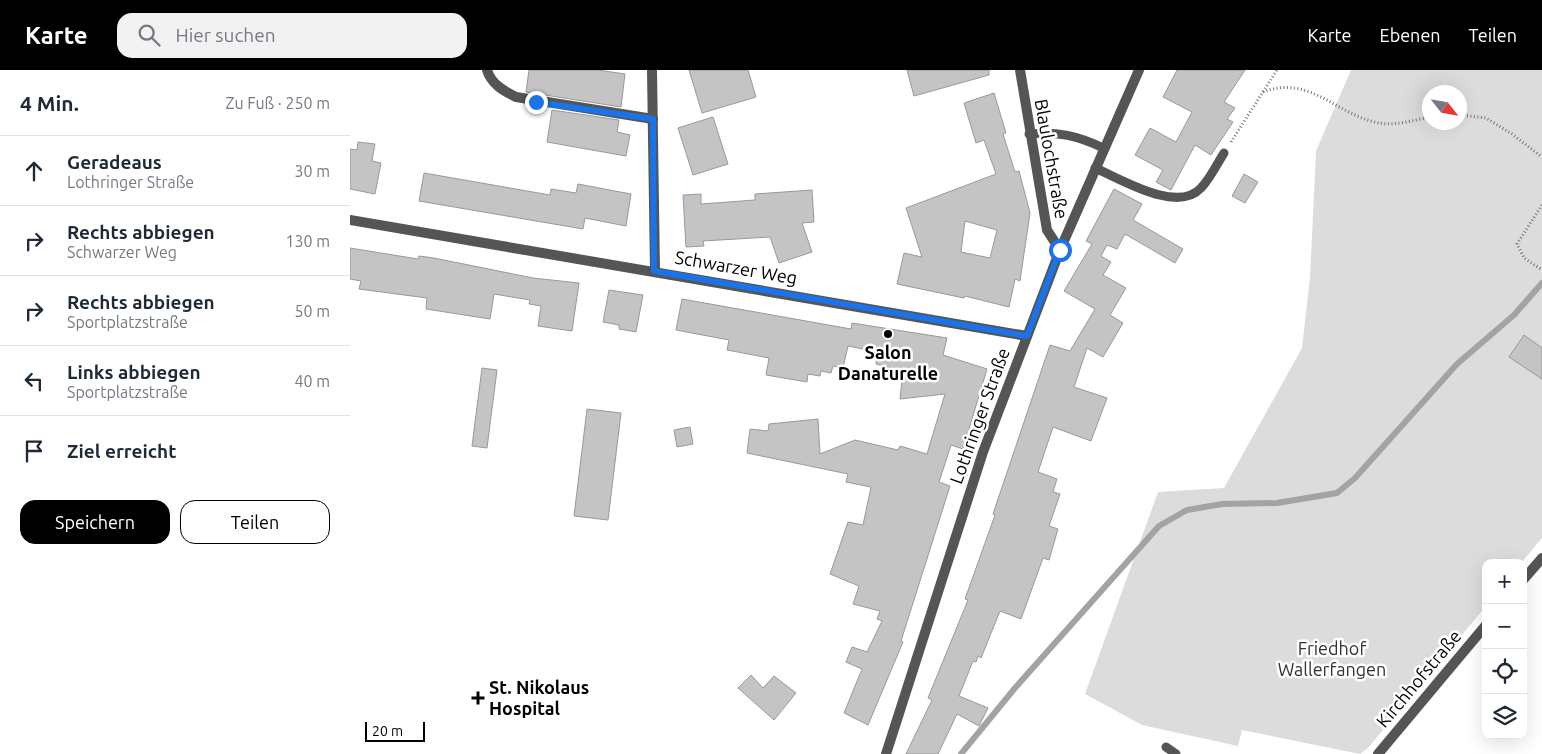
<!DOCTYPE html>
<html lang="de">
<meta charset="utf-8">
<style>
body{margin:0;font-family:Ubuntu,sans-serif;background:#f2f2f3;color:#1f2937}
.controls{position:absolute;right:15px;bottom:15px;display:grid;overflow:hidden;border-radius:10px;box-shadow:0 5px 20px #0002}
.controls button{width:45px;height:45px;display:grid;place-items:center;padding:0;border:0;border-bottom:1px solid #e0e1e3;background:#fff;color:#1f2937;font:25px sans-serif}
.compass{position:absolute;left:1072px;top:15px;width:45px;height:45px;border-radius:50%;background:#fff;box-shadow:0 5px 20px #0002;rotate:121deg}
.scale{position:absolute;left:15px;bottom:12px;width:60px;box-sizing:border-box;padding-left:5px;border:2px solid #000;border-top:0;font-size:14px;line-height:18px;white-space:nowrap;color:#000;-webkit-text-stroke:4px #fff;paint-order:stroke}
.stop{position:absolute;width:15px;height:15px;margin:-11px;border:4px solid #1a73e8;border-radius:50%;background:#fff}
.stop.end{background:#1a73e8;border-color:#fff;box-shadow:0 1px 5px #0008}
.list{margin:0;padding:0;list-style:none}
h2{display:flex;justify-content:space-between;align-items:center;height:65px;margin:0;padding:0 20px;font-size:21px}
h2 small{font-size:16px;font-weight:400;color:#747a83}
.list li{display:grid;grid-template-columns:32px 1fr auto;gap:15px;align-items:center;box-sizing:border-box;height:70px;padding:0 20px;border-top:1px solid #e0e1e3}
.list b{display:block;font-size:19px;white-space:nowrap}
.list p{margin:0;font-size:16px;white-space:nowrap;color:#747a83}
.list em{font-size:16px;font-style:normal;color:#747a83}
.actions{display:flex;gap:10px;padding:15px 20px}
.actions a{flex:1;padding:11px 0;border:1px solid #000;border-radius:15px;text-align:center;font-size:18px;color:#000}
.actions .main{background:#000;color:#fff}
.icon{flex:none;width:28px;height:28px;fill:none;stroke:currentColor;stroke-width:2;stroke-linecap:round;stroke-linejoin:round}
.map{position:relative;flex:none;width:1192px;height:684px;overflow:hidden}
header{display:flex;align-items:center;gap:30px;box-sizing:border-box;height:70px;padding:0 25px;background:#000;color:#fff}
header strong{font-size:24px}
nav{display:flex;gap:28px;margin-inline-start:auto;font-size:18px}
.search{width:350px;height:45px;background:#f2f2f3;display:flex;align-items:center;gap:12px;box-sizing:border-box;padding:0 18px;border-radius:15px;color:#747a83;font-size:19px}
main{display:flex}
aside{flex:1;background:#fff}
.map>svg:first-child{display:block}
</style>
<header>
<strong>Karte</strong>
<div class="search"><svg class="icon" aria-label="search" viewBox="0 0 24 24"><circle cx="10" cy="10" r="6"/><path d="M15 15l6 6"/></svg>Hier suchen</div>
<nav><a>Karte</a><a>Ebenen</a><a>Teilen</a></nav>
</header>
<main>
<aside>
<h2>4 Min.<small>Zu Fuß · 250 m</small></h2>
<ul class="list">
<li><svg class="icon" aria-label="ahead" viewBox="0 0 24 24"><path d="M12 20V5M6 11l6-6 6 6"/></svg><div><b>Geradeaus</b><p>Lothringer Straße</p></div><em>30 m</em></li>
<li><svg class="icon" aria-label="right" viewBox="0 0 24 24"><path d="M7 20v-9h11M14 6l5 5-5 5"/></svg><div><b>Rechts abbiegen</b><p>Schwarzer Weg</p></div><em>130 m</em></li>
<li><svg class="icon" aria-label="right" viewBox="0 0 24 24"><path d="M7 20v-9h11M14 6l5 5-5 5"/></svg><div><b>Rechts abbiegen</b><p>Sportplatzstraße</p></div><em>50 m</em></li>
<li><svg class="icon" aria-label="left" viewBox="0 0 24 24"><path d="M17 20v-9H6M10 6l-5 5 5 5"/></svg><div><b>Links abbiegen</b><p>Sportplatzstraße</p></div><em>40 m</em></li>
<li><svg class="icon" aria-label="arrive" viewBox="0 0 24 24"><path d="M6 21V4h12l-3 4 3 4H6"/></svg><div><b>Ziel erreicht</b></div></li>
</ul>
<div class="actions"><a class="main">Speichern</a><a>Teilen</a></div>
</aside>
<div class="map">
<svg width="1192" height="684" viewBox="0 0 1192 684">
<rect width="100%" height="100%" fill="#fff"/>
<path fill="#dcdcdc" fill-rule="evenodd" d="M1001,0H1192V468L1171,493H1136V536L1018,678L1010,684L892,660L888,676L792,655L735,624L808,422L874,418L952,278L960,207L966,81ZM1080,22H1110V52H1080Z"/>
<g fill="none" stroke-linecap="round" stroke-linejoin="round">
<path stroke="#a3a3a3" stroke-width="6" d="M611,684L665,618L809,456L837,440L872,434L927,433L987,423L1005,408L1107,294L1164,245L1192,213"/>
</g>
<g fill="#c4c4c4" stroke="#999" fill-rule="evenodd">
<path d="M179,0H248L275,4L271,37L176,22Z"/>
<path d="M339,0H398L406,27L352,43Z"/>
<path d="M557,0H639V5L564,26Z"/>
<path d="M827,0H895L874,32L885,38L877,49L883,52L861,85L845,75L821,120L806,112L813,100L785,85L800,58L826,72L842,42L813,27Z"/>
<path d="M644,23L656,63L653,64L665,102L669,101L680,143L670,211L665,209L659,237L615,226L614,228L547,214L554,183L572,187L556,138L646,104L634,70L626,73L614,33ZM615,151L647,160L640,188L611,182Z"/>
<path d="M202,40L269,50L267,62L280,65L276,86L197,72Z"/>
<path d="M363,47L378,94L343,105L328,58Z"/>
<path d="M8,72L25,74L22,91L31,93L25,124L0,119V79L7,80Z"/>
<path d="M74,103L200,125L201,119L226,123L228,114L281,124L276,156L235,148L233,159L69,131Z"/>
<path d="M894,104L908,112L895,133L882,126Z"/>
<path d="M764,119L792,134L783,150L833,179L825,193L775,164L767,179L757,175L751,186L761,192L753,205L776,218L760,245L773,253L753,287L737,278L724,317L757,328L741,371L703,357L688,402L707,409L703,422L710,424L699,456L708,459L699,490L693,488L671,549L650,541L631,588L628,586L626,592L623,591L609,626L638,638L629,656L607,644L588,684H556L582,630L578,628L618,530L615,529L645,445L643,444L700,275L720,281L745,239L714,221L742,174L736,171Z"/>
<path d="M462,120L464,152L452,153L462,182L429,193L420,167L353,171L354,176L336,177L333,125L351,124V134L405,130V124Z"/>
<path d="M0,178L68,189L69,186L84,188L183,208L229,213L222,261L188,256L191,236L179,234L180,230L144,224L140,249L76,239L77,228L9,219L11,211L0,209Z"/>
<path d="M259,220L293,225L286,262L269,259V255L253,252Z"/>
<path d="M332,229L501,259L502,253L597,268L593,285L637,299L613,379L601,375L589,412L600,416L551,571L553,572L518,655L494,643L512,599L496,592L502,577L517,582L532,551L527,549L530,541L503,534L509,516L480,504L498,452L513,455L521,417L496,412L498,404L397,383L400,359L418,361L419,354L468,349L470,384L505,370L548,380L550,376L577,384L595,324L550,329L553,301L526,294L527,282L498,276L493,298L483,296L481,303L471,301L470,306L458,304L457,312L416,305L419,288L377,280L379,270L326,260Z"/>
<path d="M1174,265L1192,278V309L1159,287Z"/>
<path d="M132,298L147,300L137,378L122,376Z"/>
<path d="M237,339L271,343L258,450L224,446Z"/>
<path d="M340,357L343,374L327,377L324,360Z"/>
<path d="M401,605L413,618L424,606L446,623L424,650L388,618Z"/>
</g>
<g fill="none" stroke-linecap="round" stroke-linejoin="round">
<g stroke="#777" stroke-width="3" stroke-dasharray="1 2.5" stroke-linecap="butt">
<path d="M913,22C960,4 986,45 1029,53C1044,56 1065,50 1080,47"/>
<path d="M1110,45L1136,48L1162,64L1192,87"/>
<path d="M881,72L927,0"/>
<path d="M1192,135L1167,174L1174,188L1192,200"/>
</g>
<g stroke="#555" stroke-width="9">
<path d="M679,64C707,61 729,66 753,78"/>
<path d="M745,98C771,109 827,144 851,118C860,109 867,94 874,83"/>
<path d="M816,677L826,684"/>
</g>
<g stroke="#555" stroke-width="10">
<path d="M137,0C141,14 154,21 166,27L303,49"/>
<path d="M302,0L305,201"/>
<path d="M670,0L697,160L710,180"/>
<path d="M0,150L677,266"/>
<path d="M1173,510L1192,488"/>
<path d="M1028,684L1136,555"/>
</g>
<path stroke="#555" stroke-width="10" d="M536,684L633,382L710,180L789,0"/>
</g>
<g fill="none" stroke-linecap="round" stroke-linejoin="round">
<path stroke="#1a73e8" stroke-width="6" d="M186,32L303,49L304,201L677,266L710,180"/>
</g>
<g fill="#000" stroke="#fff" stroke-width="2">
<circle cx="538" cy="264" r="5"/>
<path d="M125.5 620.5h5v5h5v5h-5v5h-5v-5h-5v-5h5z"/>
</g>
<g text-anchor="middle" stroke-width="5" stroke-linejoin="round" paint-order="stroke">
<g font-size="18" fill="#000" stroke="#fff">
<text transform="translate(701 89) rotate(80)" y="6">Blaulochstraße</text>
<text transform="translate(386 198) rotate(10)" y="6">Schwarzer Weg</text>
<text transform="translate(630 346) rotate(-70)" y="6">Lothringer Straße</text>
<text transform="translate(1069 609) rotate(-50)" y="6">Kirchhofstraße</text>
</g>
<g font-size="18" font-weight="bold" fill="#000" stroke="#fff">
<text x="538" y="289">Salon<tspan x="538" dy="21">Danaturelle</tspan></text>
<text x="139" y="624" text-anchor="start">St. Nikolaus<tspan x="139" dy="21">Hospital</tspan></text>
</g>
<g font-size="18" fill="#333" stroke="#fff">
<text x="982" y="585">Friedhof<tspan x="982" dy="21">Wallerfangen</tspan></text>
</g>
</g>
</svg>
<div class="controls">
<button>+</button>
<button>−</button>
<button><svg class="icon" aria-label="locate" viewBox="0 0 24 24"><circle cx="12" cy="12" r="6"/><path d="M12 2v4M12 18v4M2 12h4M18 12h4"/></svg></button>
<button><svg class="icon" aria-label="layers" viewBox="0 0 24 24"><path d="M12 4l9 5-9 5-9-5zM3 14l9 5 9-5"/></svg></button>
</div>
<svg class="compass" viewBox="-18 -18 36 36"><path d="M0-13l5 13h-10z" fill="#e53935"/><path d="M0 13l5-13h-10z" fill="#747a83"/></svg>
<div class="scale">20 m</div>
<div class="stop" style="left:710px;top:180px"></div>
<div class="stop end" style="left:186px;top:32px"></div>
</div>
</main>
